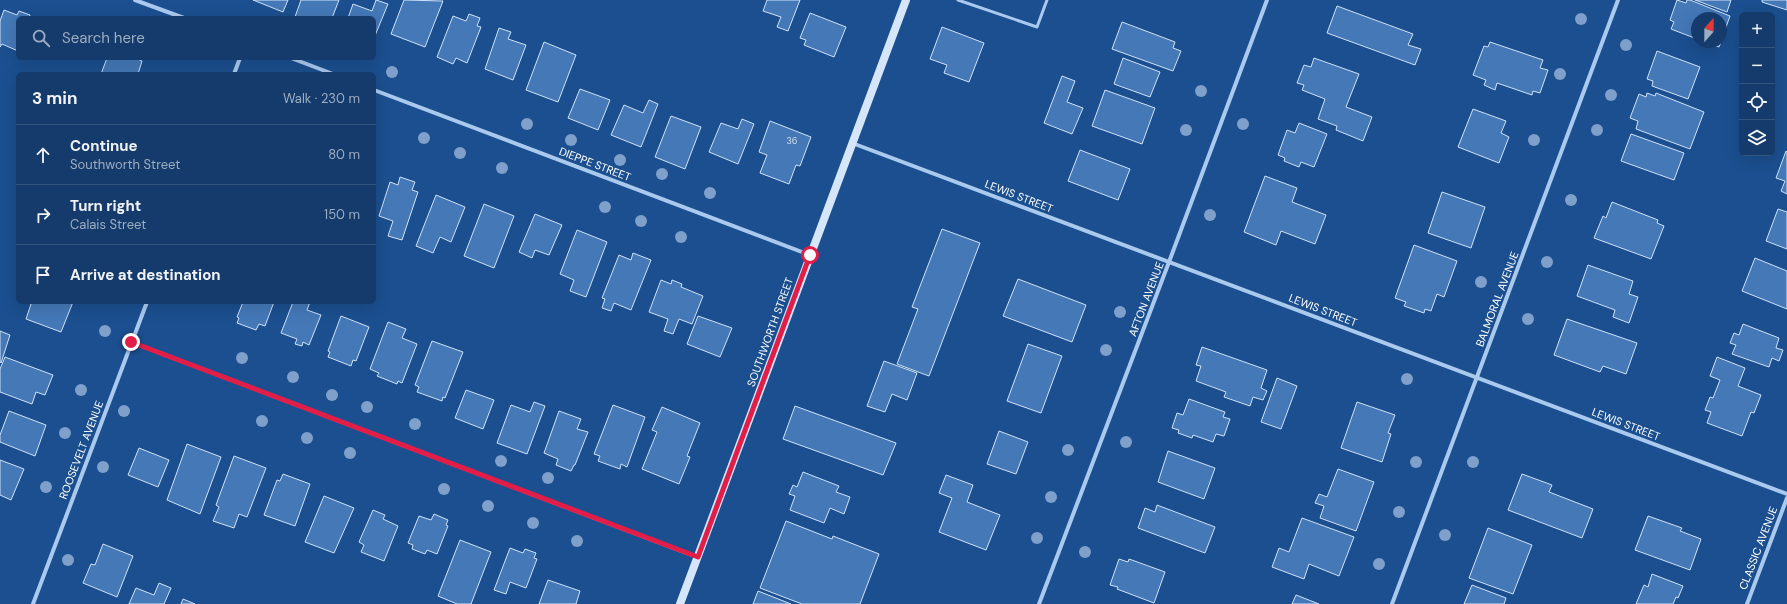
<!DOCTYPE html>
<meta charset="utf-8">
<style>
body{margin:0;font-family:"DM Sans",sans-serif;background:#1d4271;color:#f1f3f6}
.controls{position:absolute;right:12px;top:12px;display:grid;overflow:hidden;border-radius:6px;box-shadow:0 4px 16px #0002}
.controls button{width:36px;height:36px;display:grid;place-items:center;padding:0;border:0;border-bottom:1px solid #33557e;background:#143b6b;color:#f1f3f6;font:20px sans-serif}
.compass{position:absolute;left:1691px;top:12px;width:36px;height:36px;border-radius:50%;background:#143b6b;box-shadow:0 4px 16px #0002;rotate:21deg}
.stop{position:absolute;width:12px;height:12px;margin:-9px;border:3px solid #e11d48;border-radius:50%;background:#fff}
.stop.end{background:#e11d48;border-color:#fff;box-shadow:0 1px 4px #0008}
.list{margin:0;padding:0;list-style:none}
h2{display:flex;justify-content:space-between;align-items:center;height:52px;margin:0;padding:0 16px;font-size:17px}
h2 small{font-size:13px;font-weight:400;color:#9dadc1}
.list li{display:grid;grid-template-columns:26px 1fr auto;gap:12px;align-items:center;box-sizing:border-box;height:60px;padding:0 16px;border-top:1px solid #33557e}
.list b{display:block;font-size:15px;white-space:nowrap}
.list p{margin:0;font-size:13px;white-space:nowrap;color:#9dadc1}
.list em{font-size:13px;font-style:normal;color:#9dadc1}
.icon{flex:none;width:22px;height:22px;fill:none;stroke:currentColor;stroke-width:2;stroke-linecap:round;stroke-linejoin:round}
.map{position:relative;flex:none;width:1787px;height:604px;overflow:hidden}
.search{position:absolute;background:#143b6b;box-shadow:0 4px 16px #0002;left:16px;top:16px;width:360px;height:44px;display:flex;align-items:center;gap:10px;box-sizing:border-box;padding:0 14px;border-radius:6px;color:#9dadc1;font-size:15px}
.panel{position:absolute;background:#143b6b;box-shadow:0 4px 16px #0002;left:16px;top:72px;width:360px;height:232px;border-radius:6px}
.map>svg:first-child{display:block}
</style>
<div class="map">
<svg width="1787" height="604" viewBox="0 0 1787 604">
<rect width="100%" height="100%" fill="#1b4f8f"/>
<g fill="#4478b7" stroke="#cfe3fa">
<path d="M253,0H288L283,12Z"/>
<path d="M301,0H339L332,18H297L295,17Z"/>
<path d="M376,0L388,4L374,38V18H348L353,4L372,11Z"/>
<path d="M404,0L443,1L425,47L391,34Z"/>
<path d="M767,0H800L788,31L777,27L781,17L763,11Z"/>
<path d="M1677,0L1686,3L1687,0H1690L1730,16L1721,41V18H1697V39L1671,29L1674,22L1670,20Z"/>
<path d="M1695,0H1731L1727,12Z"/>
<path d="M1762,0H1787V10L1762,2Z"/>
<path d="M1337,6L1413,34L1408,45L1421,49L1415,65L1327,33Z"/>
<path d="M4,10L17,15L19,11L30,15L29,18H18V51L2,44L0,47V21Z"/>
<path d="M810,13L846,27L834,57L804,45L806,40L800,38Z"/>
<path d="M469,14L480,18L477,26L481,27L467,63L456,58L453,64L437,57L453,16L466,21Z"/>
<path d="M1122,22L1175,42L1173,48L1181,51L1173,71L1112,49Z"/>
<path d="M942,27L984,43L969,82L944,73L947,65L930,59Z"/>
<path d="M499,28L511,32L508,39L526,45L513,80L485,69Z"/>
<path d="M544,42L576,55L558,102L526,90Z"/>
<path d="M1490,42L1543,60L1540,68L1548,70L1540,93L1533,91L1532,95L1497,83L1495,90L1484,85L1486,80L1473,75L1484,46L1488,47Z"/>
<path d="M1706,42H1721L1719,47Z"/>
<path d="M1657,51L1700,67L1688,99L1652,86L1653,81L1647,79Z"/>
<path d="M107,58H135L142,61L138,74H101Z"/>
<path d="M1123,58L1160,72L1150,97L1114,84Z"/>
<path d="M1314,58L1359,74L1346,107L1372,117L1363,141L1336,130L1337,126L1318,119L1325,99L1302,90L1304,85L1297,83L1304,65L1311,67Z"/>
<path d="M1062,76L1075,81L1067,102L1083,108L1072,134L1044,123Z"/>
<path d="M580,89L610,100L598,130L568,118Z"/>
<path d="M1105,90L1155,108L1142,144L1092,126Z"/>
<path d="M1647,93L1655,96L1656,93L1704,112L1690,149L1636,129L1638,121L1630,118L1639,94L1646,97Z"/>
<path d="M649,100L658,104L641,147L611,135L624,105L643,113Z"/>
<path d="M1473,109L1506,121L1501,133L1509,137L1499,163L1458,147Z"/>
<path d="M671,116L701,127L685,169L655,157Z"/>
<path d="M742,119L754,124L738,164L709,152L721,123L738,129Z"/>
<path d="M770,121L811,137L800,166L796,165L789,184L760,173L767,155L759,152Z"/>
<path d="M1299,123L1327,134L1314,167L1301,162L1299,167L1284,161L1285,158L1278,155L1287,130L1295,133Z"/>
<path d="M1631,134L1684,153L1674,180L1621,161Z"/>
<path d="M1080,150L1130,169L1118,200L1068,181Z"/>
<path d="M1786,151L1787,152V194L1781,191L1785,181L1776,178Z"/>
<path d="M1265,176L1297,188L1292,202L1326,215L1315,244L1281,231L1276,245L1244,232Z"/>
<path d="M400,177L415,182L412,190L418,192L402,240L388,236L393,221L379,216L390,182L398,185Z"/>
<path d="M1442,192L1485,207L1471,248L1428,233Z"/>
<path d="M436,195L465,207L451,242L440,237L433,253L416,246Z"/>
<path d="M1612,202L1658,220L1657,223L1664,226L1651,259L1594,238L1603,216L1606,218Z"/>
<path d="M484,204L514,216L494,268L464,256Z"/>
<path d="M1778,209L1787,212V249L1766,241Z"/>
<path d="M535,214L562,225L549,255L535,250L532,258L519,252Z"/>
<path d="M942,229L980,243L929,376L897,364L918,309L912,307Z"/>
<path d="M577,230L607,242L586,297L570,291L574,280L560,274Z"/>
<path d="M1414,245L1457,261L1444,297L1437,294L1431,311L1425,309L1424,313L1404,306L1406,302L1395,298Z"/>
<path d="M633,253L651,260L631,310L614,303L611,311L602,308L605,299L602,298L619,255L631,260Z"/>
<path d="M1755,258L1787,271V309L1742,291Z"/>
<path d="M1588,265L1633,281L1629,294L1638,297L1629,323L1613,317L1615,310L1577,296Z"/>
<path d="M1018,279L1086,305L1072,342L1003,316Z"/>
<path d="M661,280L671,284L672,280L682,284L681,287L703,296L692,324L679,319L673,334L664,331L668,319L649,312Z"/>
<path d="M27,302H73L61,332L26,319L31,304Z"/>
<path d="M243,302H274L265,326L259,324L256,330L237,323L239,318L237,317Z"/>
<path d="M293,302H310L307,310L321,315L309,345L303,342L302,346L295,344L297,339L281,333Z"/>
<path d="M341,316L369,327L356,361L353,360L351,366L328,357L330,352L328,351Z"/>
<path d="M698,316L732,328L720,357L687,344Z"/>
<path d="M1567,319L1637,343L1626,374L1603,366L1600,372L1554,355Z"/>
<path d="M388,322L406,329L402,338L417,344L402,383L398,381L397,384L377,376L379,373L370,369Z"/>
<path d="M1743,324L1779,338L1776,348L1783,350L1779,361L1772,358L1769,367L1732,354L1736,345L1730,343L1734,333L1739,335Z"/>
<path d="M0,331L10,335L1,363L0,362Z"/>
<path d="M432,341L463,352L445,398L443,397L442,401L417,392L419,387L415,385Z"/>
<path d="M1028,344L1062,356L1041,413L1007,401Z"/>
<path d="M1202,347L1267,370L1261,388L1267,391L1263,400L1253,397L1250,406L1224,397L1226,392L1196,381L1201,366L1196,365Z"/>
<path d="M5,357L53,375L45,395L36,392L32,404L0,392V369Z"/>
<path d="M1717,357L1745,368L1738,386L1761,395L1754,413L1751,412L1742,436L1707,423L1711,412L1705,410L1710,397L1713,398L1720,380L1710,376Z"/>
<path d="M884,361L917,373L907,400L892,394L885,412L867,406Z"/>
<path d="M1277,378L1297,386L1281,429L1261,422Z"/>
<path d="M466,390L494,400L483,429L455,418Z"/>
<path d="M1189,399L1225,412L1223,417L1230,419L1224,436L1216,434L1213,442L1193,435L1192,438L1178,433L1179,430L1172,428L1177,413L1183,415Z"/>
<path d="M534,402L545,406L527,454L497,443L511,405L530,412Z"/>
<path d="M1357,402L1395,415L1388,433L1391,434L1382,462L1341,448Z"/>
<path d="M613,405L645,417L627,467L621,464L620,469L598,461L600,456L594,454Z"/>
<path d="M795,406L896,443L883,475L783,439Z"/>
<path d="M662,407L700,423L687,456L690,457L679,484L642,469L657,432L652,430Z"/>
<path d="M9,411L46,425L35,456L0,442V435Z"/>
<path d="M559,411L581,419L577,429L588,432L575,465H574L571,471L556,465L558,459L544,453Z"/>
<path d="M999,431L1028,442L1016,474L987,464Z"/>
<path d="M187,444L221,457L200,514L167,500Z"/>
<path d="M139,448L169,460L158,487L128,475Z"/>
<path d="M1168,451L1215,468L1204,499L1158,482Z"/>
<path d="M234,456L266,468L247,517L239,514L234,528L213,521L219,507L216,505Z"/>
<path d="M0,460L24,469L11,500L0,495Z"/>
<path d="M1338,469L1374,482L1356,531L1320,518L1324,506L1315,503L1319,494L1327,497Z"/>
<path d="M803,472L839,486L836,492L850,497L844,514L830,508L824,523L790,510L795,496L789,494L793,485L797,487Z"/>
<path d="M283,474L310,484L295,526L264,515L277,480L280,481Z"/>
<path d="M1522,474L1552,485L1549,492L1593,509L1582,538L1508,510Z"/>
<path d="M946,475L973,485L967,502L1000,515L986,550L939,532L952,498L939,493Z"/>
<path d="M324,496L354,508L334,553L305,542Z"/>
<path d="M1157,505L1215,527L1205,553L1138,528L1145,508L1155,512Z"/>
<path d="M373,510L385,515L383,519L398,526L384,561L361,552L364,545L359,542Z"/>
<path d="M434,514L448,520L446,525L448,526L437,554L427,550L425,554L412,549L413,545L408,543L419,516L431,520Z"/>
<path d="M1648,516L1682,528L1680,531L1701,539L1690,570L1635,550Z"/>
<path d="M1302,518L1354,537L1339,576L1309,564L1304,579L1272,567L1279,548L1289,552Z"/>
<path d="M786,521L832,539L833,536L879,554L860,604H802L760,588Z"/>
<path d="M1488,528L1532,545L1513,594L1469,578Z"/>
<path d="M460,540L491,552L471,604H457L438,596Z"/>
<path d="M103,544L133,556L117,597L83,583L91,564L95,565Z"/>
<path d="M510,548L523,553L525,549L536,553L534,558L537,559L526,588L510,582L506,594L494,590Z"/>
<path d="M1119,559L1128,562L1129,559L1165,572L1154,603L1117,589L1118,587L1110,585Z"/>
<path d="M1652,574L1683,586L1678,598L1676,597L1673,604H1636L1644,585L1648,587Z"/>
<path d="M548,580L580,591L576,604H539Z"/>
<path d="M159,583L171,588L164,604H129L136,588L154,595Z"/>
<path d="M1472,585L1506,598L1504,604H1464Z"/>
<path d="M758,591L791,604H753Z"/>
<path d="M1296,595L1319,604H1292Z"/>
<path d="M183,599L195,604H181Z"/>
</g>
<g fill="none" stroke-linecap="round" stroke-linejoin="round">
<path stroke="#a9c9ee" stroke-width="3" d="M958,0L1037,27L1047,0"/>
<g stroke="#a9c9ee" stroke-width="4">
<path d="M135,0L184,18"/>
<path d="M291,58L333,74"/>
<path d="M234,74L240,58"/>
<path d="M374,90L810,255"/>
<path d="M852,143L1787,494"/>
<path d="M131,342L697,557"/>
<path d="M33,604L147,302"/>
<path d="M1039,604L1169,262L1267,0"/>
<path d="M1392,604L1618,0"/>
<path d="M1747,604L1787,498"/>
</g>
<path stroke="#d6e6fa" stroke-width="8" d="M680,604L906,0"/>
</g>
<g fill="#7ea0ca">
<circle cx="1581" cy="19" r="6"/>
<circle cx="1626" cy="45" r="6"/>
<circle cx="392" cy="72" r="6"/>
<circle cx="1560" cy="74" r="6"/>
<circle cx="1201" cy="91" r="6"/>
<circle cx="1611" cy="95" r="6"/>
<circle cx="527" cy="124" r="6"/>
<circle cx="1243" cy="124" r="6"/>
<circle cx="1186" cy="130" r="6"/>
<circle cx="1597" cy="130" r="6"/>
<circle cx="424" cy="138" r="6"/>
<circle cx="571" cy="140" r="6"/>
<circle cx="1534" cy="140" r="6"/>
<circle cx="460" cy="153" r="6"/>
<circle cx="620" cy="160" r="6"/>
<circle cx="502" cy="168" r="6"/>
<circle cx="662" cy="174" r="6"/>
<circle cx="710" cy="193" r="6"/>
<circle cx="1571" cy="200" r="6"/>
<circle cx="605" cy="207" r="6"/>
<circle cx="1210" cy="215" r="6"/>
<circle cx="641" cy="221" r="6"/>
<circle cx="681" cy="237" r="6"/>
<circle cx="1547" cy="262" r="6"/>
<circle cx="1481" cy="282" r="6"/>
<circle cx="1120" cy="312" r="6"/>
<circle cx="1528" cy="319" r="6"/>
<circle cx="105" cy="331" r="6"/>
<circle cx="1106" cy="350" r="6"/>
<circle cx="242" cy="358" r="6"/>
<circle cx="293" cy="377" r="6"/>
<circle cx="1407" cy="379" r="6"/>
<circle cx="81" cy="390" r="6"/>
<circle cx="332" cy="395" r="6"/>
<circle cx="367" cy="407" r="6"/>
<circle cx="124" cy="411" r="6"/>
<circle cx="262" cy="421" r="6"/>
<circle cx="415" cy="424" r="6"/>
<circle cx="65" cy="433" r="6"/>
<circle cx="307" cy="438" r="6"/>
<circle cx="1126" cy="442" r="6"/>
<circle cx="1068" cy="450" r="6"/>
<circle cx="350" cy="453" r="6"/>
<circle cx="501" cy="461" r="6"/>
<circle cx="1416" cy="462" r="6"/>
<circle cx="1473" cy="462" r="6"/>
<circle cx="103" cy="467" r="6"/>
<circle cx="548" cy="478" r="6"/>
<circle cx="46" cy="487" r="6"/>
<circle cx="444" cy="489" r="6"/>
<circle cx="1051" cy="497" r="6"/>
<circle cx="488" cy="506" r="6"/>
<circle cx="1399" cy="512" r="6"/>
<circle cx="533" cy="523" r="6"/>
<circle cx="1445" cy="535" r="6"/>
<circle cx="1037" cy="538" r="6"/>
<circle cx="577" cy="541" r="6"/>
<circle cx="1085" cy="552" r="6"/>
<circle cx="68" cy="560" r="6"/>
<circle cx="1379" cy="564" r="6"/>
</g>
<g fill="none" stroke-linecap="round" stroke-linejoin="round">
<path stroke="#e11d48" stroke-width="5" d="M131,342L698,557L810,255"/>
</g>
<g text-anchor="middle" stroke-width="3" stroke-linejoin="round" paint-order="stroke">
<g font-size="9" fill="#d0dded">
<text x="792" y="144">36</text>
</g>
<g font-size="11" fill="#fff" stroke="#1b4f8f">
<text transform="translate(595 164) rotate(21)" y="4">DIEPPE STREET</text>
<text transform="translate(1019 196) rotate(21)" y="4">LEWIS STREET</text>
<text transform="translate(1146 299) rotate(-69)" y="4">AFTON AVENUE</text>
<text transform="translate(1497 299) rotate(-69)" y="4">BALMORAL AVENUE</text>
<text transform="translate(1323 310) rotate(21)" y="4">LEWIS STREET</text>
<text transform="translate(770 332) rotate(-70)" y="4">SOUTHWORTH STREET</text>
<text transform="translate(1626 424) rotate(21)" y="4">LEWIS STREET</text>
<text transform="translate(81 450) rotate(-69)" y="4">ROOSEVELT AVENUE</text>
<text transform="translate(1758 548) rotate(-69)" y="4">CLASSIC AVENUE</text>
</g>
</g>
</svg>
<div class="controls">
<button>+</button>
<button>−</button>
<button><svg class="icon" aria-label="locate" viewBox="0 0 24 24"><circle cx="12" cy="12" r="6"/><path d="M12 2v4M12 18v4M2 12h4M18 12h4"/></svg></button>
<button><svg class="icon" aria-label="layers" viewBox="0 0 24 24"><path d="M12 4l9 5-9 5-9-5zM3 14l9 5 9-5"/></svg></button>
</div>
<svg class="compass" viewBox="-18 -18 36 36"><path d="M0-13l5 13h-10z" fill="#e53935"/><path d="M0 13l5-13h-10z" fill="#9dadc1"/></svg>
<div class="stop" style="left:810px;top:255px"></div>
<div class="stop end" style="left:131px;top:342px"></div>
<div class="search"><svg class="icon" aria-label="search" viewBox="0 0 24 24"><circle cx="10" cy="10" r="6"/><path d="M15 15l6 6"/></svg>Search here</div>
<section class="panel">
<h2>3 min<small>Walk · 230 m</small></h2>
<ul class="list">
<li><svg class="icon" aria-label="ahead" viewBox="0 0 24 24"><path d="M12 20V5M6 11l6-6 6 6"/></svg><div><b>Continue</b><p>Southworth Street</p></div><em>80 m</em></li>
<li><svg class="icon" aria-label="right" viewBox="0 0 24 24"><path d="M7 20v-9h11M14 6l5 5-5 5"/></svg><div><b>Turn right</b><p>Calais Street</p></div><em>150 m</em></li>
<li><svg class="icon" aria-label="arrive" viewBox="0 0 24 24"><path d="M6 21V4h12l-3 4 3 4H6"/></svg><div><b>Arrive at destination</b></div></li>
</ul>
</section>
</div>
